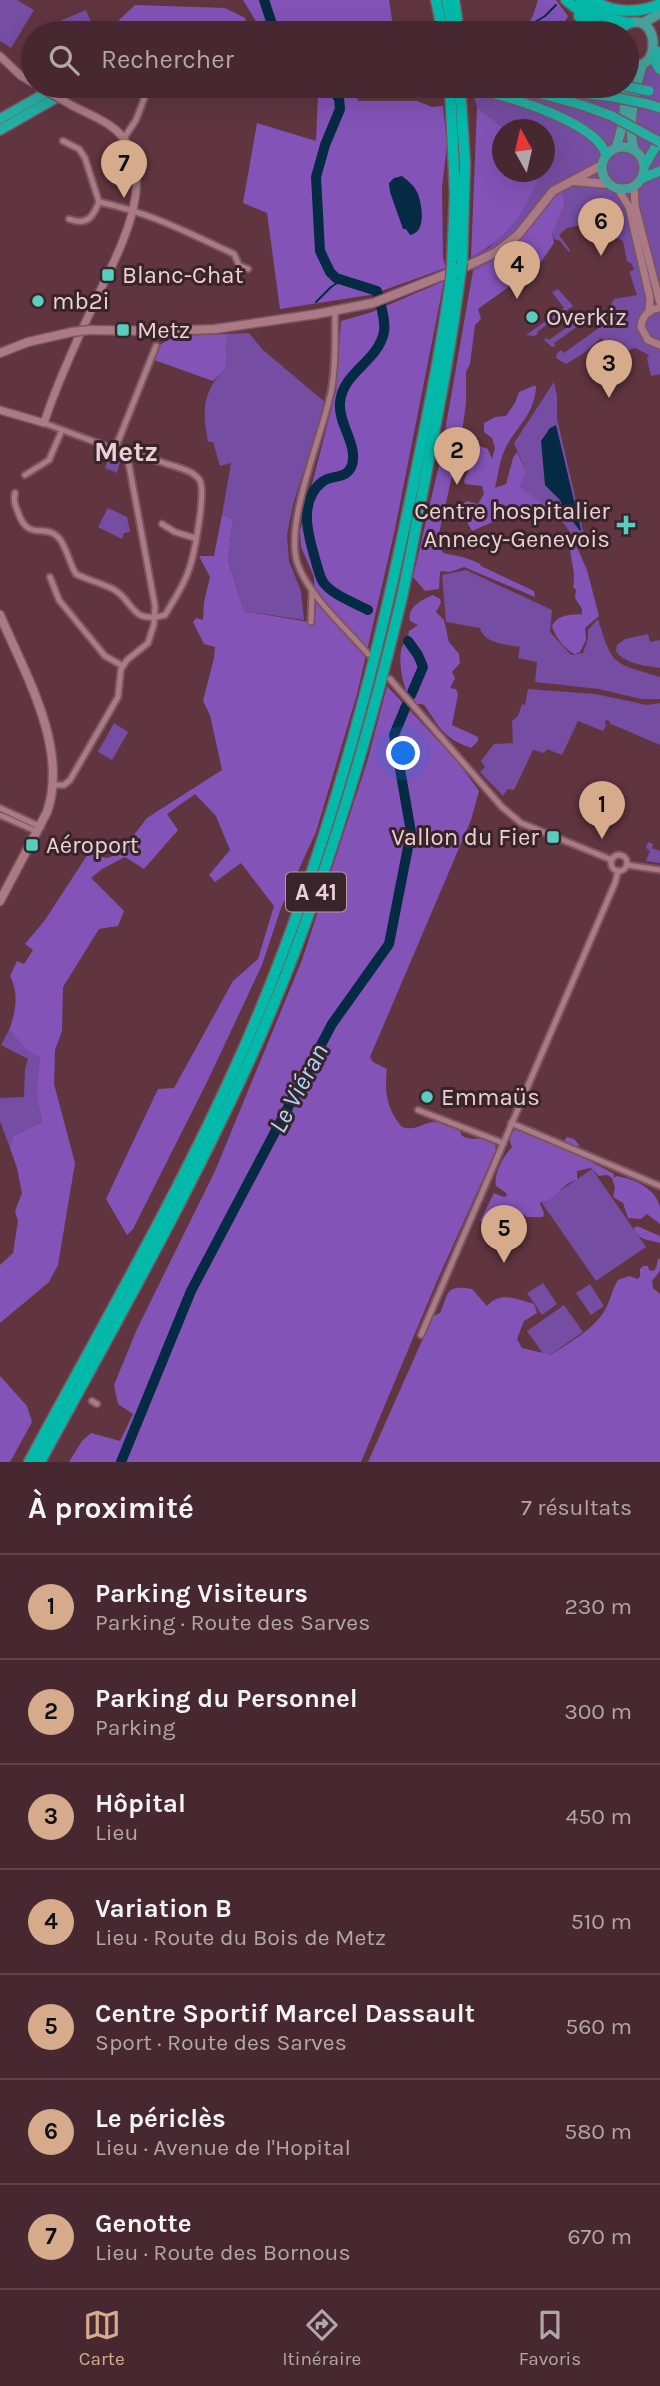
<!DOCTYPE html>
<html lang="fr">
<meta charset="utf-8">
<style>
body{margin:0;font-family:Karla,sans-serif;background:#52343c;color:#f1f3f6}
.compass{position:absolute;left:492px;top:119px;width:63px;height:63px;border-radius:50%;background:#482830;box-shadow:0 7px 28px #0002;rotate:352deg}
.you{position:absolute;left:404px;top:754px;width:24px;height:24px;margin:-18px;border:5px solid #fff;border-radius:50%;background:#1a73e8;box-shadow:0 0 0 10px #1a73e833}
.badge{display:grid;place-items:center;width:46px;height:46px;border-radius:50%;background:#d6ab8b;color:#111;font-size:23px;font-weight:700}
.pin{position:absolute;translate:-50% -58px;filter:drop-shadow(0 2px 4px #0008)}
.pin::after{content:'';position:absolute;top:37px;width:24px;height:21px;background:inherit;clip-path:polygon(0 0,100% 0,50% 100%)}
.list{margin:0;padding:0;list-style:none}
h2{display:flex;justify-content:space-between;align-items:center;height:91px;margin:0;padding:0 28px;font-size:30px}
h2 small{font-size:23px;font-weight:400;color:#b1a6ab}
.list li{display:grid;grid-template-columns:46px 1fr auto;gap:21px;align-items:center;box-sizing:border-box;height:105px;padding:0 28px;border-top:2px solid #60444c}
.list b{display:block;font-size:26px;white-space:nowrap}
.list p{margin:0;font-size:23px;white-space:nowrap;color:#b1a6ab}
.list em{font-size:23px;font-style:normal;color:#b1a6ab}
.icon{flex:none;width:38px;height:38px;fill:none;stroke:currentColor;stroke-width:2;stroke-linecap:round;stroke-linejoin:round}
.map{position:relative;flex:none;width:660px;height:1462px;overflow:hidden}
.search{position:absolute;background:#482830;box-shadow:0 7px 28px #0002;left:21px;right:21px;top:21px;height:77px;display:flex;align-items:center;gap:18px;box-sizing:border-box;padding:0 24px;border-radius:38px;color:#b1a6ab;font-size:26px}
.sheet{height:826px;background:#482830}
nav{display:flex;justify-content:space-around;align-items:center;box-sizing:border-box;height:98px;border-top:2px solid #60444c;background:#482830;font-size:19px;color:#b1a6ab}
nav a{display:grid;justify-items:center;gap:4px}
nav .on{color:#d6ab8b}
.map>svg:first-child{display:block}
</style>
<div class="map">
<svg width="660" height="1462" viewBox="0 0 660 1462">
<rect width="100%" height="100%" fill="#603540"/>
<g fill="#754da2">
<path d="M0,0H17L34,10L11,48L0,41Z"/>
<path d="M86,10L93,27L80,33H66L60,21Z"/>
<path d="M627,63L660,68V374L651,376L647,359L649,355L635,348L610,356L607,345L601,338L584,353L566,364L556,358L557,353L561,350L564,353L600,327L614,299L637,295L630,274V271L634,270L632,264L627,261L623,241L614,236L613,233L621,230L618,217L567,228L559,235L570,250L569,252L560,241L554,239L552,234L553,229L547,202C527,232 507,256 473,271L471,257L490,247L540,177L535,172H544V130L505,129L477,107L471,86H627Z"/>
<path d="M558,289L573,306L537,332L538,334L534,336L526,335L564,308L552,292Z"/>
<path d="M584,315L588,319L554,343L555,346L552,347L544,340L546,338L549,340Z"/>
<path d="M249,333L263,350L325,402L293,505L287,535L289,561L301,591L304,620L244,611L228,561L233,519L222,515L231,463L220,466L213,442H208C202,411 202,391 226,368L227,334Z"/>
<path d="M554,382L557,396V419L587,548L580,550C563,516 550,507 518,487L526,472L514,443Z"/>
<path d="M111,451L118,455L120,462L117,473L105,468Z"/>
<path d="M108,508L127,517L130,532L124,533L122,539L98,527Z"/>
<path d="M466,570L552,610L550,632L571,655L583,653L588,639V630L598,619C613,668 613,662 660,677V699H641L599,689L535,682L537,662L518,658L520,647C506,644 484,644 480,628L446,622L442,575Z"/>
<path d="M648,634L650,642L660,640V668C647,666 624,664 616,651L617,645L625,639Z"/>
<path d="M528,689L595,694L647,705L660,703V745L611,724L608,720L605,721L606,726L603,731L578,721L562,755L547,749L544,753L533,750L514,790L508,789L503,796L480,772L485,767L481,761L494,744L513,743L512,721L518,716L522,704L525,705Z"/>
<path d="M114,723L128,732L112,760L98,752Z"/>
<path d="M648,842L653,844L652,848L660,851V863L646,861L650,851L646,848Z"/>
<path d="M9,1030L27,1050L40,1056L36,1093L42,1122L13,1136L10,1148L0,1121V1098L24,1097L25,1069L28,1059L1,1045Z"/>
<path d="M592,1169L646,1247L596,1281L542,1203Z"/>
<path d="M543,1283L557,1304L542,1315L527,1293Z"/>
<path d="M590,1284L604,1306L591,1315L576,1293Z"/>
<path d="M564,1305L583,1332L546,1358L527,1331Z"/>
</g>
<g fill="#8353b7">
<path d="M243,0H389L394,33H263Z"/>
<path d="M538,0H556L568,16L559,33H521L533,16Z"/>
<path d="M135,5L225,8L245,18L247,27L245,30C204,22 161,22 119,30L117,22Z"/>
<path d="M301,86H346L359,101H417L432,107L443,106L447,146L442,187L443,258L446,268L370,295L280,309L267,213L243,203L257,123L316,141L318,96Z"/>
<path d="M477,107L505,129L503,130V172H535L540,176C522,214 509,237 471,257Z"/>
<path d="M563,192L564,205L552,234L554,243L538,266L478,309L481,319L475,325L470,364L466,372V403L462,432L437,542L443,553C457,556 467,557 480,564L481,566L534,591L535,597L464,567L450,572L440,571L439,589L425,591L413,577L439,465L473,271C493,262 512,249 527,232C537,219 545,205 557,193Z"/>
<path d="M444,281L395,529L357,694L316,832L281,908L262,965L208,1080L133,1229L127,1235L106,1199L158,1089L174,1088L233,981L258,959L274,906L241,863L215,882L209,875L230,850L216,816L195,794L167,814L178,830L144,869L125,857L102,869L91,878L124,911L118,926L99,929L63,987L62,1031L55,1050L54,1084L75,1163L58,1265L49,1282L0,1323V1265L13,1253L18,1221L15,1211L22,1193L17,1168L10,1148L13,1136L42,1122L36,1093L40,1057L27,1050L9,1030C16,1013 19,992 10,976L17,961L24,964L33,950L25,944L45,920L88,854L107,858L120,853L147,818L222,770L210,715L203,701L214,658L215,647L204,644L193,622L196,618L203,620L204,602L210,577L199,556H214L222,515L233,519L228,561L244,611L315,623L314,577L301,547L300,531L336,391L341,321L372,312Z"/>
<path d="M227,334L226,368L213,381L154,360L161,344L176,336Z"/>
<path d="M533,386H536C535,413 519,424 507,445C499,460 499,472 495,488L506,484L513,458L517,452L526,472L519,487L553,510L550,513L540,511V516L538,518L522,510L497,504L495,506L496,511L493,522L472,531L459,507L467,501L478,504L484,494L482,486L465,484L464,480L480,446L488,449L492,459L495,448L492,438L484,432V423L495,417L506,416L515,403L519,392Z"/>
<path d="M572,536L587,570L599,616L585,628L586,640L580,652L575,654C565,650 554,635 552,626C558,614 570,615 582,614V609L575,598L576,590L573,587C577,572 568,555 570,538Z"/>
<path d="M433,595L440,599L441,603L436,612L444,620L449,642L459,654L460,663L452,672L455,678L450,688L456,689L458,694L452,725L478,737V741L471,748C443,738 440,728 425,706L422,704H413C404,693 397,661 402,647C405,641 408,639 409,631L418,625L410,621C407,607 421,600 433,595Z"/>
<path d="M387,686L457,761L479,791L471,820L370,1057L373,1062L387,1069C384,1092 387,1110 402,1127C417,1132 423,1121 437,1122C445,1123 453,1128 460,1131L462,1136C477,1143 484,1134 495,1144L496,1150L437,1281L361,1462H69L82,1441L91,1433L120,1441L133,1414L118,1404L114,1385L137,1329L215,1171L302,960L367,762Z"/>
<path d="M518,1129C535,1132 544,1145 561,1146L567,1137L574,1139L579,1145L577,1149C590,1165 598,1164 614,1174V1178L616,1176C635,1179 655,1188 660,1207C660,1211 660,1219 660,1224L647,1214L641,1219L628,1218L623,1203L613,1197L615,1188L612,1178L607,1175L599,1176L591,1168L577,1171V1180C561,1183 558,1200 541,1202L540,1204L544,1213L543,1217H527L521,1213L515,1218L508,1214L501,1220L491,1218L486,1222L480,1221L494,1193L504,1197L507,1196L506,1193L496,1186C493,1174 504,1156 512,1147C508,1139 509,1132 518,1129Z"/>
<path d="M637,1226L660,1236V1243C649,1240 637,1240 634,1228Z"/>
<path d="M658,1259H660V1271L652,1281L653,1288L660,1294V1462H368L433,1316L440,1313C449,1294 444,1284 472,1289L487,1306C501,1290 517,1300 534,1304L537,1313L524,1321L517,1339L522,1348L551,1355C570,1342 597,1328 607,1306C611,1297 613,1288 618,1280L629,1276L638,1279L640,1276V1269L643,1266H648L649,1270L653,1271L656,1268Z"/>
<path d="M0,1376L27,1406L32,1422L10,1462H0Z"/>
</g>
<g fill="#052a43">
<path d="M402,176C408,181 415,186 418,194C422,206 427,232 410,235L406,229H403L390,192L389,183L394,178Z"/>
<path d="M556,425L581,530L580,531L563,508L560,500L545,485L541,441L550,428Z"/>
</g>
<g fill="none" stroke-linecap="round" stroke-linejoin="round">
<g stroke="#052a43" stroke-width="2">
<path d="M532,24L545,16L556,5"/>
<path d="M316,302L331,287L340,281"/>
</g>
<g stroke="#052a43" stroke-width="10">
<path d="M264,0L275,33"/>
<path d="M328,86L339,98L340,109L325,145L316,177L320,251L330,272L336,278L377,291C380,304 386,319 384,332C378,362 342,372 340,403C338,424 358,444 352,465C347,480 332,474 322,482C297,502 309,538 316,562C318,569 320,577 323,582C332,595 355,603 368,610"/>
<path d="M408,641L418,655L423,667L411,695"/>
<path d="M121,1462L191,1291L332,1024L389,944L411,832L394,735L406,706"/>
</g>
<defs>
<g id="minor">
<path d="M124,138L136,120L149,86"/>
<path d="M63,141L79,149L85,158L99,202"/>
<path d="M69,219C87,226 93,217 99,202C151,213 186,232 234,254L239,265L248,269"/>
<path d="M335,311C335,337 336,367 331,392C322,437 283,524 298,565C310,597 345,627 368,654"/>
<path d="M115,449L156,346"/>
<path d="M25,475L49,460L62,430"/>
<path d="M15,493C13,502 16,507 19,515C29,541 45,523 59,538C67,548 69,563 76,574C88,580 101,583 113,589C134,600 130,625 165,615C173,601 183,587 188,572C194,557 206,494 200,481C195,471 177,467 167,464C153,459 139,454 125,456L119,451L44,423"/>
<path d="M162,524L175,532L195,538"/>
<path d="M50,577L59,600L105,656L123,666"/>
<path d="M311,622L312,590"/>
<path d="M390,679L502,807L521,823L612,860"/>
<path d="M53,785H64L70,780L118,697L121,669L127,660L148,643L154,624L155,606L129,465L125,456"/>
<path d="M0,808L41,827"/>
<path d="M0,815L38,832"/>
<circle cx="619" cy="863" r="8"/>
<path d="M627,865L660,870"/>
<path d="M418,1110L503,1143"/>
<path d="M511,1123L660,1186"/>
<path d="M421,1335L615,883L618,871"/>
<path d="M92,1401L97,1404"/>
</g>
<g id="tertiary">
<path d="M0,56L21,76L33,83"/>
<path d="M634,187L635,206L660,303"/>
<path d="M618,189L629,207L650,298L649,312"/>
<path d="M660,308C649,309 642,316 641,327L648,340L660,345"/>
<path d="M0,410L44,423C57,383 76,342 94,304C114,259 156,191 126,142C116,124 90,115 73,106"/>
</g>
<g id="secondary">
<path d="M574,181L609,184"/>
<path d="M89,330L164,331L215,329L317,314L373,303L467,266L495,253L518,235L553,191L602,165"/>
<path d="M0,353L28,342L72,332"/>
<path d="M0,615C25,674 69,748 47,812L0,901"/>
</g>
<g id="primary">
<path d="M643,23L660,13"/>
<path d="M617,33C622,27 627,22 636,22C660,21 660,76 627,64"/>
<circle cx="623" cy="168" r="21"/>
<path d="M616,148L623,124L627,72"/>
<path d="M634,149C627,128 635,87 642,66"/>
</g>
<g id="trunk">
<path d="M657,51L660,58"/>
<path d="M653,59L660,70"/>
<path d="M512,86L582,105L612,116"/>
<path d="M535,87L613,97"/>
<path d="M478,90C509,96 598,123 606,155"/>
<path d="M648,104L660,108"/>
<path d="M0,119L58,86"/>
<path d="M0,130L77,86"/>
<path d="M645,165L654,149L660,143"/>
<path d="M643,178L660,171"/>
</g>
<g id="motorway">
<path d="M436,0L443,33"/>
<path d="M447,0L453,33"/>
<path d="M454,0L457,19"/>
<path d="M566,0L609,33"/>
<path d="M581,0C593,13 612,20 629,23"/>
<path d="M592,0C612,13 638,14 660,4"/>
<path d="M579,16L592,33"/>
<path d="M450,86L455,193L452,266"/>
<path d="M460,86L465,164L462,262"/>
<path d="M29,1462C102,1326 180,1192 243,1050C319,877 370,695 408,510C424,433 440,357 451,279"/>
<path d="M40,1462C113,1328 189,1194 252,1055C317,910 364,756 401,601C409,566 415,530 422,495C436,422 451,349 460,275"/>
</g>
</defs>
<use href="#minor" stroke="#79565f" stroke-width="9"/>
<use href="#tertiary" stroke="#79565f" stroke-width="10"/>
<use href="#secondary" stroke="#79565f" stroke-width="11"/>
<use href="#primary" stroke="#79565f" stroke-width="12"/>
<use href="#trunk" stroke="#79565f" stroke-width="12"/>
<use href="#motorway" stroke="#79565f" stroke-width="13"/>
<use href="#minor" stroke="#ab7a85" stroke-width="5"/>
<use href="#tertiary" stroke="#ab7a85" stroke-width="7"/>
<use href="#secondary" stroke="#ab7a85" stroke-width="8"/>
<use href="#primary" stroke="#46a09b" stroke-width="9"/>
<use href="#trunk" stroke="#24ada2" stroke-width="9"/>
<use href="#motorway" stroke="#03baaa" stroke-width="10"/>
<defs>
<path id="tertiary-bridge" d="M37,86L73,106"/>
<path id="secondary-bridge" d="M72,332L89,330"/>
<g id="trunk-bridge">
<path d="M456,86L478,90"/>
<path d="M625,86L649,91"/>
<path d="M613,97L648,104"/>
<path d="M612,116L660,142"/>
</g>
<g id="motorway-bridge">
<path d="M460,275L462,262"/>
<path d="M451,279L452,266"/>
</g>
</defs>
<use href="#tertiary-bridge" stroke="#79565f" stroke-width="10" stroke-linecap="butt"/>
<use href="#secondary-bridge" stroke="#79565f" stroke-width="11" stroke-linecap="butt"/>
<use href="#trunk-bridge" stroke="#79565f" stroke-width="12" stroke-linecap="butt"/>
<use href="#motorway-bridge" stroke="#79565f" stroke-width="13" stroke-linecap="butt"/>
<use href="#tertiary-bridge" stroke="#ab7a85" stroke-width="7"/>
<use href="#secondary-bridge" stroke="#ab7a85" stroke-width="8"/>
<use href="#trunk-bridge" stroke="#24ada2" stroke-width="9"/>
<use href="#motorway-bridge" stroke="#03baaa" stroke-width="10"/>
</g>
<g fill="#59cebf" stroke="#382429" stroke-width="2.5">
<rect x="101" y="268" width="14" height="14" rx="3.5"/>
<circle cx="38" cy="301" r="7"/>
<circle cx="532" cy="317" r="7"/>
<rect x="116" y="323" width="14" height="14" rx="3.5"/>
<path d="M622.5 514.5h7v7h7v7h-7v7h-7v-7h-7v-7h7z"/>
<rect x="546" y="830" width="14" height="14" rx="3.5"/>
<rect x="25" y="838" width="14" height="14" rx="3.5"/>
<circle cx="427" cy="1097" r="7"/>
</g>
<g text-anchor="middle" stroke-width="6" stroke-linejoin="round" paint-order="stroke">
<rect fill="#382429" stroke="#b59ca1" stroke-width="2" x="286" y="872.5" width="60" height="39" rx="5"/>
<g font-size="23" font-weight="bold" fill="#ebd0d5">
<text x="316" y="900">A 41</text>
</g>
<g font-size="24" fill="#ebd0d5" stroke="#382429" text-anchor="start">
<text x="122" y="283">Blanc-Chat</text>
<text x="52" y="309">mb2i</text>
<text x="546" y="325">Overkiz</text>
<text x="137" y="338">Metz</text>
<text x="610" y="519" text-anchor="end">Centre hospitalier<tspan x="610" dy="28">Annecy-Genevois</tspan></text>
<text x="539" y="845" text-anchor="end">Vallon du Fier</text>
<text x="46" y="853">Aéroport</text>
<text x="441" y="1105">Emmaüs</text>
</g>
<g font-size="26" font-style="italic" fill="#a8d7ff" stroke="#382429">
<text transform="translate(298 1088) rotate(-62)" y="9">Le Viéran</text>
</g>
<g font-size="28" font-weight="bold" fill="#ebd0d5" stroke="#382429">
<text x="126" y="461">Metz</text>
</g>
</g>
</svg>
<svg class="compass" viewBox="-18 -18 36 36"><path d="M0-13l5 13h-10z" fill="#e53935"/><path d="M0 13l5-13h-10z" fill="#b1a6ab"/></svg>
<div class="you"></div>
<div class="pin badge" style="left:602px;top:839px">1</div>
<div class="pin badge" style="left:457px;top:485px">2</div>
<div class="pin badge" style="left:609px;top:398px">3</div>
<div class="pin badge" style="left:517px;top:299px">4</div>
<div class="pin badge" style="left:504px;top:1263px">5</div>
<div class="pin badge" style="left:601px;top:256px">6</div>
<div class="pin badge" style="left:124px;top:198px">7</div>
<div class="search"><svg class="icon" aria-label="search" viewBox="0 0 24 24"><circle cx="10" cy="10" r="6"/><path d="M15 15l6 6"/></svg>Rechercher</div>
</div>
<section class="sheet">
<h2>À proximité<small>7 résultats</small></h2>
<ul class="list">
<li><span class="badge">1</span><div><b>Parking Visiteurs</b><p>Parking · Route des Sarves</p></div><em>230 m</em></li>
<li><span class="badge">2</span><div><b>Parking du Personnel</b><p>Parking</p></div><em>300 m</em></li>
<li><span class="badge">3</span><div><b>Hôpital</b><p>Lieu</p></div><em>450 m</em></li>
<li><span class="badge">4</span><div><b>Variation B</b><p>Lieu · Route du Bois de Metz</p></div><em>510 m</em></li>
<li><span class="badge">5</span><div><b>Centre Sportif Marcel Dassault</b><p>Sport · Route des Sarves</p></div><em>560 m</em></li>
<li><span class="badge">6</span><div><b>Le périclès</b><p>Lieu · Avenue de l'Hopital</p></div><em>580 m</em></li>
<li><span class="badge">7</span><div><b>Genotte</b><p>Lieu · Route des Bornous</p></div><em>670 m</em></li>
</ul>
</section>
<nav>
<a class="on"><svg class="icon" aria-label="map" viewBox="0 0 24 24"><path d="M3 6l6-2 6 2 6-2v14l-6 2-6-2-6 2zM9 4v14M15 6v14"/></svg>Carte</a>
<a><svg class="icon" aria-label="directions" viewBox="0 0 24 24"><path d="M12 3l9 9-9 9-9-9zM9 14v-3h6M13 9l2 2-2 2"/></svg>Itinéraire</a>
<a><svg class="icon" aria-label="saved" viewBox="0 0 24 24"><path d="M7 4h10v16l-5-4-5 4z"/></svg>Favoris</a>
</nav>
